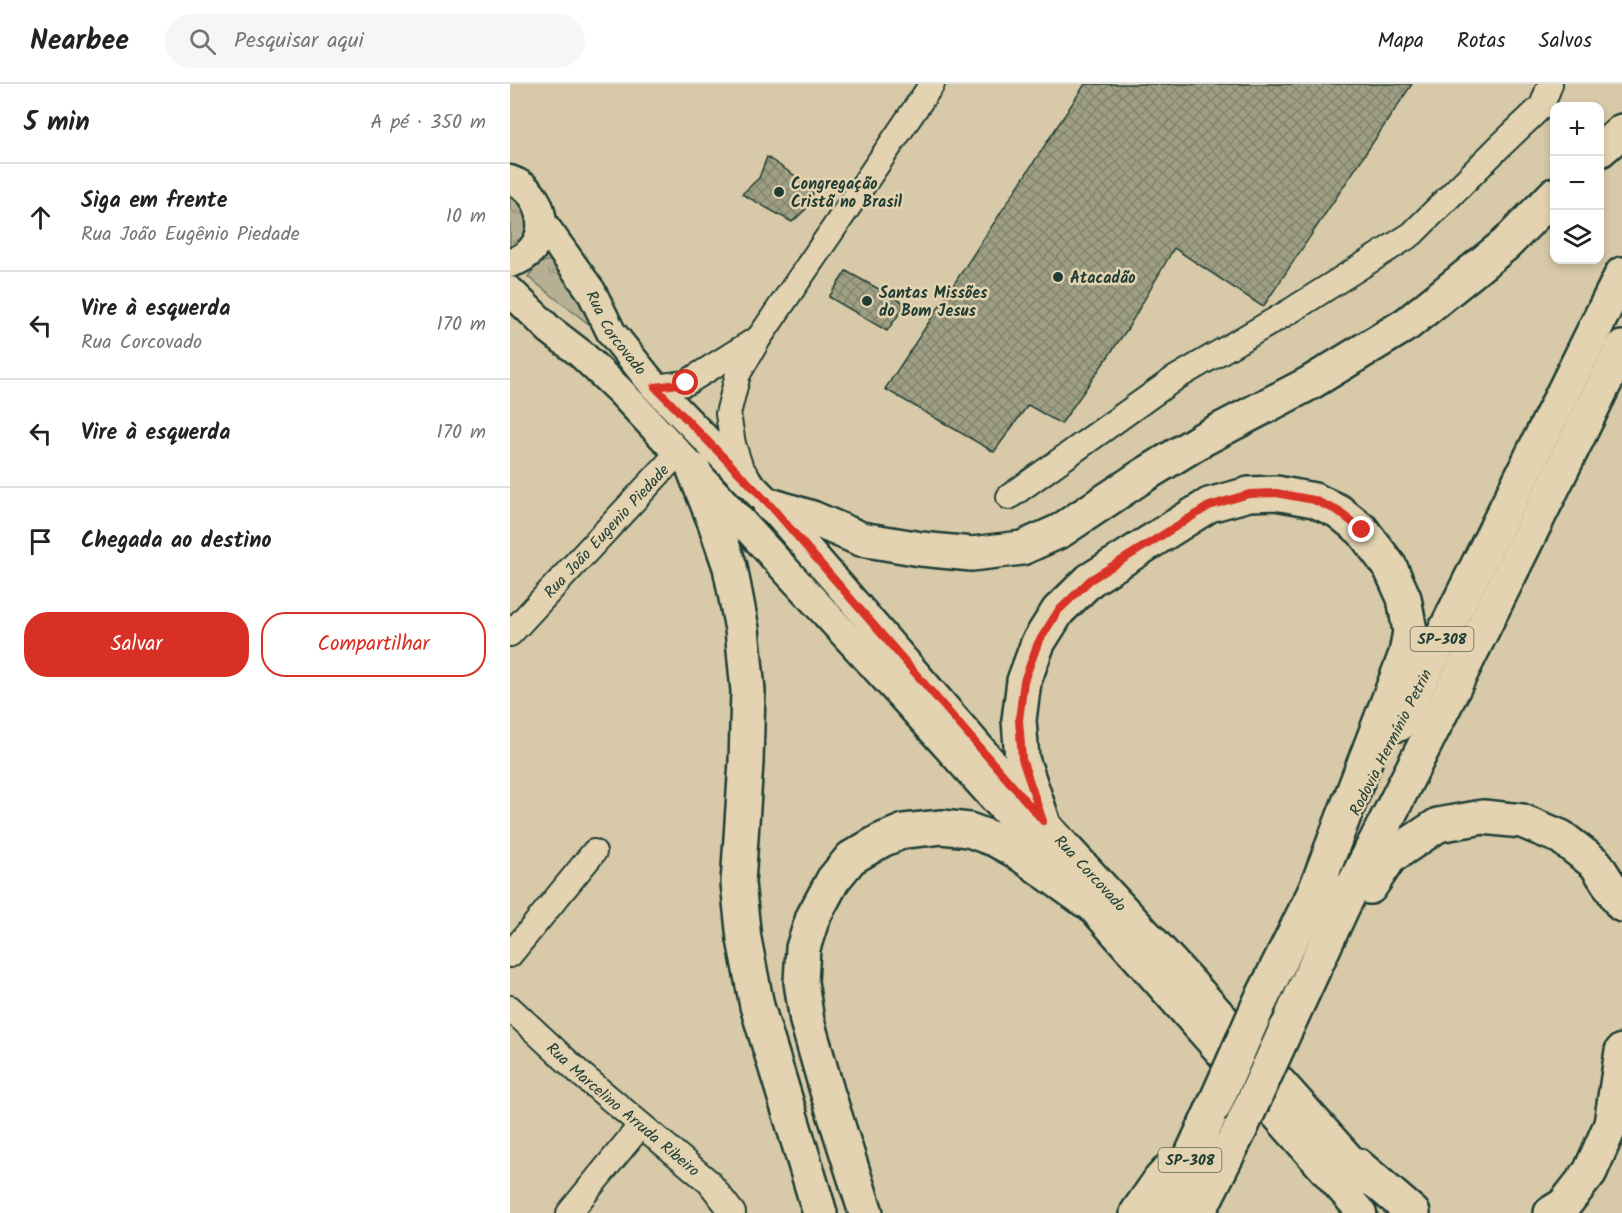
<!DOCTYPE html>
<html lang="pt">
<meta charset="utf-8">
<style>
body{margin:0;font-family:Kalam,sans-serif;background:#f6f6f6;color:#222}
.controls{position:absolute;right:18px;top:18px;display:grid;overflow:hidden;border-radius:12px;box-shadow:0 3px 9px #0003}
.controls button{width:54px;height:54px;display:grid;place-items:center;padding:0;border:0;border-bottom:2px solid #e0e0e0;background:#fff;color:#222;font:30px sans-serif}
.stop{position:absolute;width:18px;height:18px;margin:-14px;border:4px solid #d93025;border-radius:50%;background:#fff}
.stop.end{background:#d93025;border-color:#fff;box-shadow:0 2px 6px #0008}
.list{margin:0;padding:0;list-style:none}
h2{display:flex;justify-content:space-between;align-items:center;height:78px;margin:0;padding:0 24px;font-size:26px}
h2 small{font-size:20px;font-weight:400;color:#767676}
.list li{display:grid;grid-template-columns:39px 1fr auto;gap:18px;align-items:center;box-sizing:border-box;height:108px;padding:0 24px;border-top:2px solid #e0e0e0}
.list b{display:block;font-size:22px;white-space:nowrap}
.list p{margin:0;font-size:20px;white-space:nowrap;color:#767676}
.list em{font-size:20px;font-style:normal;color:#767676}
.actions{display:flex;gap:12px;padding:18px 24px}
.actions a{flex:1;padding:14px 0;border:2px solid #d93025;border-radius:24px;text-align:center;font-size:21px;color:#d93025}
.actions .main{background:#d93025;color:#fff}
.icon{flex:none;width:33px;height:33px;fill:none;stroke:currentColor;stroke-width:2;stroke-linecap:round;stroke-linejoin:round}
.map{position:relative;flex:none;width:1112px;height:1129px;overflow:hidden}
header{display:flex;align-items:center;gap:36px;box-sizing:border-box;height:84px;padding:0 30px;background:#fff;border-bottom:2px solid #e0e0e0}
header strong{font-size:28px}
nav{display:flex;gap:33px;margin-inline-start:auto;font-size:21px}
.search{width:420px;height:54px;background:#f6f6f6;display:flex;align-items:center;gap:15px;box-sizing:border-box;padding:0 21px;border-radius:33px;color:#767676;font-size:22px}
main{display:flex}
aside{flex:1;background:#fff}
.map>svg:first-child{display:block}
</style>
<header>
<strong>Nearbee</strong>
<div class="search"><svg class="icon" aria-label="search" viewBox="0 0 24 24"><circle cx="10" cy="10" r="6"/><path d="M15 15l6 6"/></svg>Pesquisar aqui</div>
<nav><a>Mapa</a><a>Rotas</a><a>Salvos</a></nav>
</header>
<main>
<aside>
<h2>5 min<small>A pé · 350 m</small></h2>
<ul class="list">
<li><svg class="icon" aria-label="ahead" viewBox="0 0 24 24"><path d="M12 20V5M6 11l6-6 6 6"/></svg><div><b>Siga em frente</b><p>Rua João Eugênio Piedade</p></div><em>10 m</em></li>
<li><svg class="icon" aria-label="left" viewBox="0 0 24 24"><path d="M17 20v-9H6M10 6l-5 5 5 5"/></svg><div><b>Vire à esquerda</b><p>Rua Corcovado</p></div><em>170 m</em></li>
<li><svg class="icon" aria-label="left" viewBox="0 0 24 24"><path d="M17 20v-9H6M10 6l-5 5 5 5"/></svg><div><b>Vire à esquerda</b></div><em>170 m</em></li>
<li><svg class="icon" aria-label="arrive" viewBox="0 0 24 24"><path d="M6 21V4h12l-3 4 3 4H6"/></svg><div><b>Chegada ao destino</b></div></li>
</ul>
<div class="actions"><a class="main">Salvar</a><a>Compartilhar</a></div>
</aside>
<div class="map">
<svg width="1112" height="1129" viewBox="0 0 1112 1129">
<defs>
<pattern id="grass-tufts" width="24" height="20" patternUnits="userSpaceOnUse" patternTransform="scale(1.5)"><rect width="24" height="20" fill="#b6af93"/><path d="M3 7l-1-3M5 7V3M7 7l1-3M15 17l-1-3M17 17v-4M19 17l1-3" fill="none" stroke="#939079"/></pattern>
<pattern id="building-cross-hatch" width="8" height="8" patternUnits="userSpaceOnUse" patternTransform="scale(1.5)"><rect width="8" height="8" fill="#9f9f84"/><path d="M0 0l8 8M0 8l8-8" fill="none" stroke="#81836d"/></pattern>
</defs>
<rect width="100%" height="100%" fill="#d8caa8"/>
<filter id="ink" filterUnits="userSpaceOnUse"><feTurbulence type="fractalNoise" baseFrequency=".0167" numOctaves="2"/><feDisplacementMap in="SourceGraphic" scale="12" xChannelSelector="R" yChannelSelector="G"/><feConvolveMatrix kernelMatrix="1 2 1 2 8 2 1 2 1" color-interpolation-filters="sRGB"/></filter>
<g filter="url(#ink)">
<g fill="url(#grass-tufts)" stroke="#6a7664" stroke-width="1.5">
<path d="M0,108L12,116L21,145L0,170Z"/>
<path d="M41,176L89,248L18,193C25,182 28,178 41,176Z"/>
</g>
<g fill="url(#building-cross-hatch)" stroke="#1f3d34" stroke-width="1.5">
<path d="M575,0H902L753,223L664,164L618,244L551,340L518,321L484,368L375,305Z"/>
<path d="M257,73L305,105L296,125L282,138L232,110L249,94Z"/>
<path d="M336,187L396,220L377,247L319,213Z"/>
</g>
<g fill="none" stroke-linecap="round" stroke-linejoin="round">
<defs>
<g id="minor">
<path d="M145,303L176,299L247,255"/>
<path d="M237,393L230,382L223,360L218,330L228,290L249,254L422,0"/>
<path d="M499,413L664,295L782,226L902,150L989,63L1032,22L1040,0"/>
<path id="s1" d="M0,550L168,369"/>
<path d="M0,871L84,768"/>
<path id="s2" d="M0,924L73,992L199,1098L223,1129"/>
<path d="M59,1129L131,1041"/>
</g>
<g id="tertiary">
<path d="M0,96C42,110 42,168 0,179"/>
<path id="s3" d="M31,137L81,207L101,248L145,303L260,421L533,737L680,896L861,1098"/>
<path d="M0,207L40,246L70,269L109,306L184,386L397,618L576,817L852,1129"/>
</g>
<g id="primary">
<path d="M1090,66L1112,47"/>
<path d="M184,386L205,439L220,483L232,545L238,607L236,678L228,799L234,855L247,922L310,1129"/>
<path d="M260,421L302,434L351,455L411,465L462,470L512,464L550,447L631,393L693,355L800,299L897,240L996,160L1044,111"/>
<path d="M889,640L1112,190"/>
<path d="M533,737L512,675L509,636L514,597L528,559L548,527L580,496L699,421L739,410L766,409L804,416L828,427L852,446L880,483L894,514L900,547L896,570L804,810"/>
<path d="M860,803L880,773L928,741L973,733L1012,737L1051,753L1086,780L1112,821"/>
<path d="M750,918L813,791"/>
<path d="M776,945L832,824L943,605L1112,264"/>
<path d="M847,1081L903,1129"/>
<path d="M356,1129L317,1007L297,937L291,898L293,864L303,833L323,796L341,774L372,756L394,747L432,743L459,746L486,756L506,767L576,817"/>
<path d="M627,1129L650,1096L660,1085"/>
<path d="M655,1129L704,1022"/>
<path d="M688,1129L731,1044"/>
<path d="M1041,1129L1054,1121L1080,1088L1101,1040L1112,967"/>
</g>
</defs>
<use href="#minor" stroke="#1f3d34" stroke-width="28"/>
<use href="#tertiary" stroke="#1f3d34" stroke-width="33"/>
<use href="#primary" stroke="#1f3d34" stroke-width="38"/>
<use href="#minor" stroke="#e4d3b0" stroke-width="24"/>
<use href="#tertiary" stroke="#e4d3b0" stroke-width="28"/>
<use href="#primary" stroke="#e4d3b0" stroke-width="33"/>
<defs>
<g id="primary-bridge">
<path d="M704,1022L750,918"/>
<path d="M731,1044L776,945"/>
</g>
</defs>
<use href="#primary-bridge" stroke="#1f3d34" stroke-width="38" stroke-linecap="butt"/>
<use href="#primary-bridge" stroke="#e4d3b0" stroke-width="33"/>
</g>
</g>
<g fill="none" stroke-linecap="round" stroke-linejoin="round" filter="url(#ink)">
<path stroke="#d93025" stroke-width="8" d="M176,299L145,303L260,421L533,737L512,675L509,636L514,597L528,559L548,527L580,496L699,422L739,410L766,409L804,416L828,427L852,446"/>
</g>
<g fill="#1f3d34" stroke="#e4d3b0" stroke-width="2">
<circle cx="269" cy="108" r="6"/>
<circle cx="548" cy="193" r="6"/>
<circle cx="357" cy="217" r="6"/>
</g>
<g text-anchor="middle" stroke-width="5" stroke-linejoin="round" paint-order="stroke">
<g fill="#e4d3b0" stroke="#5a6a59" stroke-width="1.5">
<rect x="900.5" y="543" width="63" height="24" rx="4.5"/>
<rect x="648.5" y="1064" width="63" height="24" rx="4.5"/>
</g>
<g font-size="15" font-weight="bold" fill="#1f3d34">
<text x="932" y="560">SP-308</text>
<text x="680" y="1081">SP-308</text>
</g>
<g font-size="16" font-weight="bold" fill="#1f3d34" stroke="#e4d3b0" text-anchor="start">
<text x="281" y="105">Congregação<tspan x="281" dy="18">Cristã no Brasil</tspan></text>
<text x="560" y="199">Atacadão</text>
<text x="369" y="214">Santas Missões<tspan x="369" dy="18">do Bom Jesus</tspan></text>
</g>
<g font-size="16" fill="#1f3d34" stroke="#e4d3b0">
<text dy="6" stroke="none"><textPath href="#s3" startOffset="135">Rua Corcovado</textPath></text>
<text dy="6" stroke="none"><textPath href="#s1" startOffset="141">Rua João Eugenio Piedade</textPath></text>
<text transform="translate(880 658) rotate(-63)" y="6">Rodovia Hermínio Petrin</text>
<text dy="6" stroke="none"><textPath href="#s3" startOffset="855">Rua Corcovado</textPath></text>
<text dy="6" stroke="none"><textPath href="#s2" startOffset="152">Rua Marcelino Arruda Ribeiro</textPath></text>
</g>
</g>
</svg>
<div class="controls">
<button>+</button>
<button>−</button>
<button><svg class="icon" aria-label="layers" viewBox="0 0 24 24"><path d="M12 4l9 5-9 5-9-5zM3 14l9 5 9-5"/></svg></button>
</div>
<div class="stop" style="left:176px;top:299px"></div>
<div class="stop end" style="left:852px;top:446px"></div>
</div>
</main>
